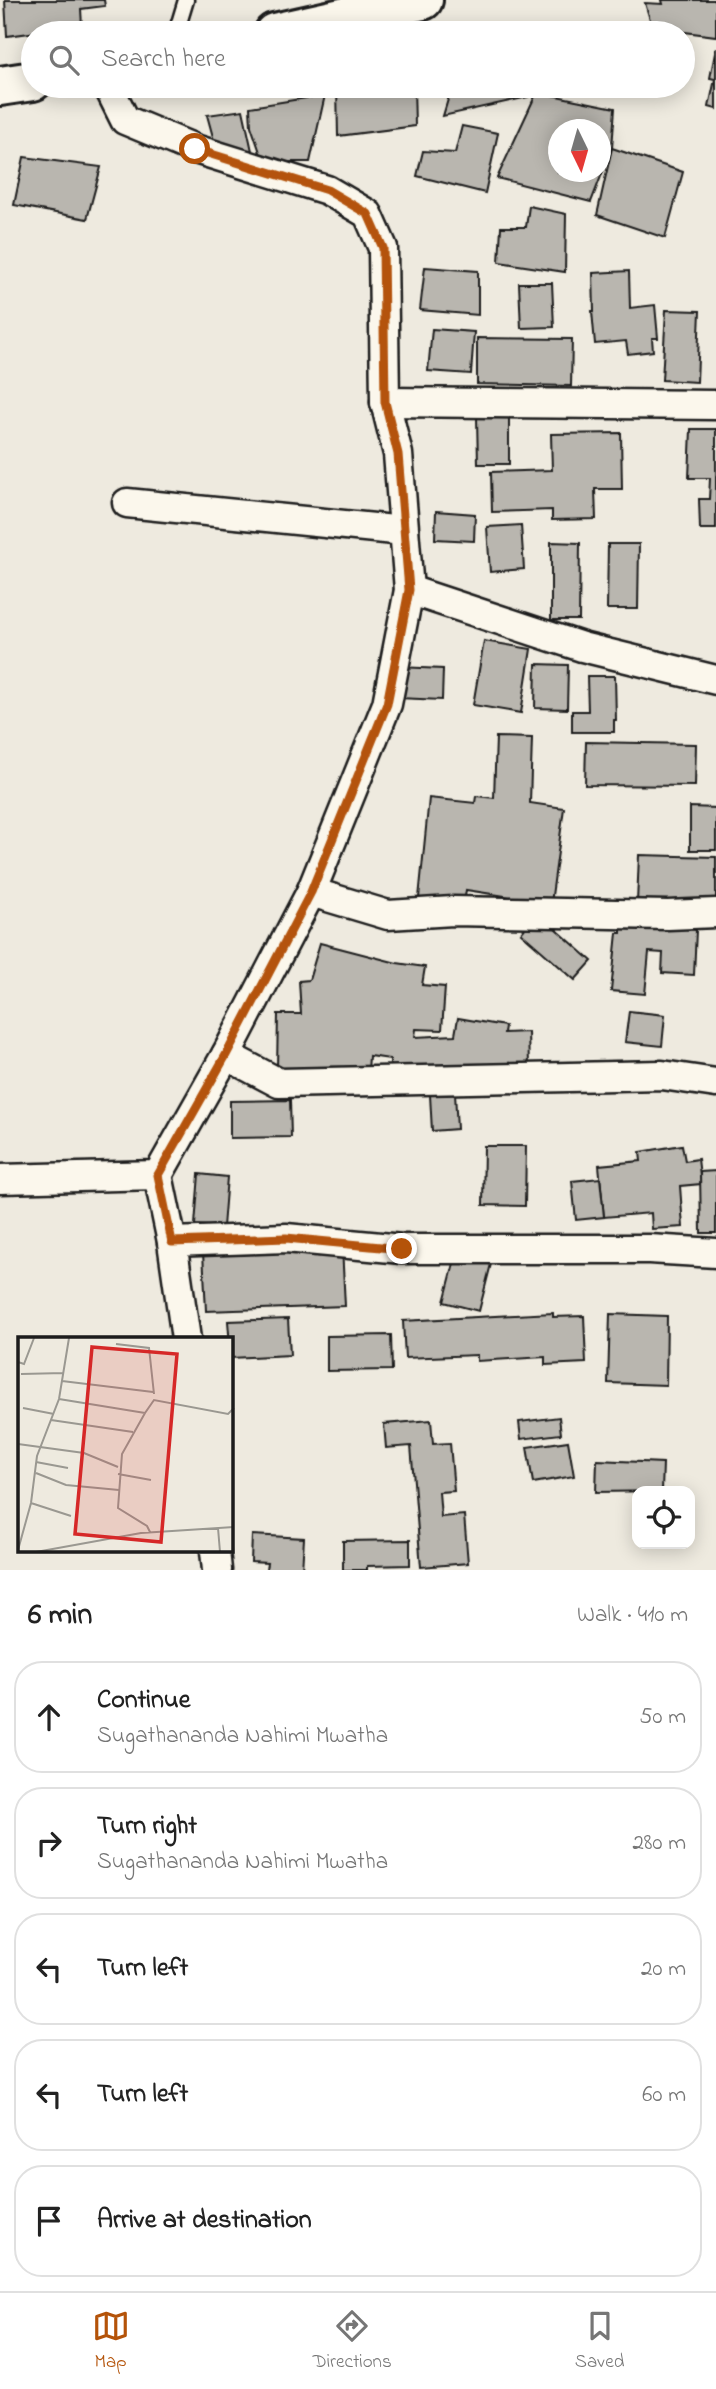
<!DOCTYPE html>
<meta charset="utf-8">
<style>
body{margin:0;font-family:"Indie Flower",sans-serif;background:#f6f6f6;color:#222}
.controls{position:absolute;right:21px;bottom:21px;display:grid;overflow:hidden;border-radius:14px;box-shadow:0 4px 18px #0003}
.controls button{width:63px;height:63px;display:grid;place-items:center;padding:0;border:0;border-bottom:2px solid #e0e0e0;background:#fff;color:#222;font:35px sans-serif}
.compass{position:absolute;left:548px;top:119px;width:63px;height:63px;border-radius:50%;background:#fff;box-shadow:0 4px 18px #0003;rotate:175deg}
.stop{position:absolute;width:21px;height:21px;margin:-16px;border:5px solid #b45309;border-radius:50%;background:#fff}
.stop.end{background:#b45309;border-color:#fff;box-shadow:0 2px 7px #0008}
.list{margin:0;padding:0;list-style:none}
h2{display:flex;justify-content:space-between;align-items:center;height:91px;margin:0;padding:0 28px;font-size:30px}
h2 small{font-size:23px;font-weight:400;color:#767676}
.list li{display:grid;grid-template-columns:46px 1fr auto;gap:21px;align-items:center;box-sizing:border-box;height:112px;margin:0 14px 14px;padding:0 14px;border:2px solid #e0e0e0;border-radius:28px}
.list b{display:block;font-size:26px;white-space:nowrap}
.list p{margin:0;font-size:23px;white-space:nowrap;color:#767676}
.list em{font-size:23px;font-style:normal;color:#767676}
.icon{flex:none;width:38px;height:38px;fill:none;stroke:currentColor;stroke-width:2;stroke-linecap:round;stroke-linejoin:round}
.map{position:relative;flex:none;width:716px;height:1570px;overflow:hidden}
.search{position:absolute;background:#fff;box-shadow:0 4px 18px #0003;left:21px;right:21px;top:21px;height:77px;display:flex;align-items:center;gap:18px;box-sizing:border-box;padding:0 24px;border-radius:38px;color:#767676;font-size:26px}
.sheet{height:721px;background:#fff}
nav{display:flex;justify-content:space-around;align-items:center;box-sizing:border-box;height:98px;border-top:2px solid #e0e0e0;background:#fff;font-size:19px;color:#767676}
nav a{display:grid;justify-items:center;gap:4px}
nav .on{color:#b45309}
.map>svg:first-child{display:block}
</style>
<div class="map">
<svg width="716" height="1570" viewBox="0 0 716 1570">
<rect width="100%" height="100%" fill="#eeeadf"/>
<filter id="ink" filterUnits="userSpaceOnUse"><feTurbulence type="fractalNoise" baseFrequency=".0143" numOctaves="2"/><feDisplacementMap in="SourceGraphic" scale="14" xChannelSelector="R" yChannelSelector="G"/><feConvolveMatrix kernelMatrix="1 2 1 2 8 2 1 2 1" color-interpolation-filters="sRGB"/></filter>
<g filter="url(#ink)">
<g fill="#b9b6af" stroke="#1c1c1c" stroke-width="2" fill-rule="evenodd">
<path d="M5,0H104L105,6L81,9L82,26L7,36Z"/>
<path d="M662,0H716V36L677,31L651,23L645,3L663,4Z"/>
<path d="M716,48V109L709,107L715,79L710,78Z"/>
<path d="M337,86H414L415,126L338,136Z"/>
<path d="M452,86H528V97L443,116Z"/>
<path d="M537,92L615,108L612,148L591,202L497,178ZM558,130H600V172H558Z"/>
<path d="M325,95L310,162H272L262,158L251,126L250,107Z"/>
<path d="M243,110L254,160L216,148L207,115Z"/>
<path d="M462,126L498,133L485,193L417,176L423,151L455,153Z"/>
<path d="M612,148L683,172L665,238L597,215Z"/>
<path d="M24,157L101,167L87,219L14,205Z"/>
<path d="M529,206L566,214L565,272L499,262L501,227H526Z"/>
<path d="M425,267L478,271V315L420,310Z"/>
<path d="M629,271L630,308L655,305L658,338H652L653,351L628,354L626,341L595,344L592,311H594L593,273Z"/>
<path d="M519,283H552L554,327L521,328Z"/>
<path d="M666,310L700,311L697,382L662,380Z"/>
<path d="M432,329L474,332L471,374L428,371Z"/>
<path d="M477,338L572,339L571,386L477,384Z"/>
<path d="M477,417H509V464H478Z"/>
<path d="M691,429H716V529H700L699,499H709L710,478H689Z"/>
<path d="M621,433L622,489H595L596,519L552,520V510L492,512L491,472L552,470L551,434Z"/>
<path d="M436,511L475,514L474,541L435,539Z"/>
<path d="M521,525L524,569L490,572L487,527Z"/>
<path d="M551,542L580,543L579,620H551Z"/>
<path d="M608,544H639L638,609H607Z"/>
<path d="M484,641L531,649L521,713L473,705Z"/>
<path d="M536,664L568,665L567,709L535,708Z"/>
<path d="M399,667L443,669L442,700L398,698Z"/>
<path d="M587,676H615L616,720H614V732H572V711H588Z"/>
<path d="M496,737L532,738L530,803L564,808L551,903L466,890L464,903L419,898L429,798L475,803L476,796L494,798Z"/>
<path d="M586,742L696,744L695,786L585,785Z"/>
<path d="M690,807L716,808V850H690Z"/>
<path d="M639,855L716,857V905L637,903Z"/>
<path d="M538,913L592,961L575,980L521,933Z"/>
<path d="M621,923L696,930L694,975L662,973L663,953L649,952L645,994L611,991L617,933H621Z"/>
<path d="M320,943L397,963L425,967L422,985L445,987L442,1030L416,1029L415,1037L455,1035L458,1018L505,1026L504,1033L528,1032L529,1065L390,1071V1059L369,1056L368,1071L277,1069L278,1014H301L299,981L309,980Z"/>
<path d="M629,1011L665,1015L662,1046L625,1042Z"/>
<path d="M455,1093L457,1129L432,1131L430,1095Z"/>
<path d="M290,1100L291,1137L230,1138V1101Z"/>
<path d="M682,1145L685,1161L698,1159L701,1184L680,1186L683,1227L652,1229L651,1213L604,1217L599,1165L641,1161L640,1152Z"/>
<path d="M484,1146H526L525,1206L483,1205Z"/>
<path d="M716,1171V1233H701L700,1172Z"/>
<path d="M199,1174L227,1177L223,1227L195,1225Z"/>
<path d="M600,1178L604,1217L576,1220L572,1181Z"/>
<path d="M342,1247L345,1306L206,1311L203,1252Z"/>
<path d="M457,1252L492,1260L479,1311L444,1302Z"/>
<path d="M553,1313V1317L584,1316L586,1363L545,1365V1357L477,1361V1355L405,1358L403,1321Z"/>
<path d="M610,1314L667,1316L666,1385L608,1383Z"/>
<path d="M288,1319L290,1355L231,1358L228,1321Z"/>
<path d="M391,1335L392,1370L327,1371V1336Z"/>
<path d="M559,1417L561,1434L521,1439L519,1422Z"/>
<path d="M431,1420L433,1444L450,1443L454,1491L439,1492L441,1517L464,1515L468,1563L421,1567L411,1446L386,1448L384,1424Z"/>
<path d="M568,1441L574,1476L533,1483L527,1447Z"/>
<path d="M597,1460L663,1463L662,1491L596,1492Z"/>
<path d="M252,1535L304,1538L302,1570H266L267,1563L251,1562Z"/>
<path d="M410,1540V1565L367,1566V1570H343V1541Z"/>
</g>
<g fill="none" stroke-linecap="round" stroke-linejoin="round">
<defs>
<path id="lane" d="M176,33L186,0"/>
<g id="street">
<path d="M385,402L716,405"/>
<path d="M127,503L404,531"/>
<path d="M409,590L582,647L716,680"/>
<path d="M311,892L388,915L453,911L668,915L716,913"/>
<path d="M226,1055L279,1083L662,1075L716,1083"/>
<path d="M158,1175L172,1242L186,1339"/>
<path d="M0,1179L158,1175L226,1055L311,892L387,704L409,590L398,454L385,402L383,248L368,214L327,190L195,149L125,120L108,86"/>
<path d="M172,1242L286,1238L402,1249H649L716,1253"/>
<path d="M215,1551L217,1570"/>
</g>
<g id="highway">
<path d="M274,33L423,0"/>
<path d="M0,86L33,81"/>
</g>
</defs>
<use href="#lane" stroke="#1c1c1c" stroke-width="19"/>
<use href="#street" stroke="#1c1c1c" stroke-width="33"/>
<use href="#highway" stroke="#1c1c1c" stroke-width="44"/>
<use href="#lane" stroke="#fbf7ec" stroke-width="14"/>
<use href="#street" stroke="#fbf7ec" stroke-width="28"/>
<use href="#highway" stroke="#fbf7ec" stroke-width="38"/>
</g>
</g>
<g fill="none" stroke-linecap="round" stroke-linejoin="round" filter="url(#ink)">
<path stroke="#b45309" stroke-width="9" d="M195,149L327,190L368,214L383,248L385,402L398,454L409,590L387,704L311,892L226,1055L158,1175L172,1242L286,1238L402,1249"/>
</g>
<g transform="translate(18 1337)">
<rect width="215" height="215" fill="#eeeadf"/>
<path fill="none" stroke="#9a9891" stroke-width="2" d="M98,7L131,11L136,57M0,25L6,27L16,1M3,37L46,36M44,44L135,55M41,62L127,76M5,71L36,77M33,83L115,95M0,107L66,116L100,130M18,125L50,131M18,136L48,148L101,153M100,137L133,143M13,166L53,179M200,191L202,215M132,195L129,189L100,171L104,117L127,76L136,63L210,77L216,71M0,213L13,166L19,119L41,62L51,1M18,215L123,196L216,190"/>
<path fill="#d62828" fill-opacity="0.15" stroke="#d62828" stroke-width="3.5" d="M74,10L159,17L143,205L57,197Z"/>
<rect width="215" height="215" fill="none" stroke="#1c1c1c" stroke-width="3.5"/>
</g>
</svg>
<div class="controls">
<button><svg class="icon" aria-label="locate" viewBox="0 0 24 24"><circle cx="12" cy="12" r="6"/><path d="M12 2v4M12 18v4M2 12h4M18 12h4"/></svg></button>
</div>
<svg class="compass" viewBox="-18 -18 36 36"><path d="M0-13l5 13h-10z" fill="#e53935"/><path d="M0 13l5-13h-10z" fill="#767676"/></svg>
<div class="stop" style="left:195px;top:149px"></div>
<div class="stop end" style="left:402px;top:1249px"></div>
<div class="search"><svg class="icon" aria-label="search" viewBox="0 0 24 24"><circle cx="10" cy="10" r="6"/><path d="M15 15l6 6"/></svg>Search here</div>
</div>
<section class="sheet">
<h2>6 min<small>Walk · 410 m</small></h2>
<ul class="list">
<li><svg class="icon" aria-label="ahead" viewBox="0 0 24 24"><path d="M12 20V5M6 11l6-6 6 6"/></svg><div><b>Continue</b><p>Sugathananda Nahimi Mwatha</p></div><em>50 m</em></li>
<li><svg class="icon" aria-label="right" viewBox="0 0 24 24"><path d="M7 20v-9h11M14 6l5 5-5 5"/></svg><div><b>Turn right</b><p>Sugathananda Nahimi Mwatha</p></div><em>280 m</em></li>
<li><svg class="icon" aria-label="left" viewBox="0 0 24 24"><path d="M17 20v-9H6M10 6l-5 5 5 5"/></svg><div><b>Turn left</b></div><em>20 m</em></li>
<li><svg class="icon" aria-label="left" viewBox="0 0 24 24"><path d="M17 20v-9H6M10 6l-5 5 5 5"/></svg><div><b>Turn left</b></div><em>60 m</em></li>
<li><svg class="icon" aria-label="arrive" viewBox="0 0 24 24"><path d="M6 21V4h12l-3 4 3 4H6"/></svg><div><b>Arrive at destination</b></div></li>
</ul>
</section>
<nav>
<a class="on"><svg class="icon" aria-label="map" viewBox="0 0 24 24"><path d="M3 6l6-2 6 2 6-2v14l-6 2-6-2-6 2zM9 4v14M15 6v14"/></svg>Map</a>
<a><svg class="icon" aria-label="directions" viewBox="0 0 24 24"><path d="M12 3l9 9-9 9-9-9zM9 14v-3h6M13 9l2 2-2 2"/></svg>Directions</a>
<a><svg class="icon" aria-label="saved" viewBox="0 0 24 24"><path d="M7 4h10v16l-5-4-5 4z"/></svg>Saved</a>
</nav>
